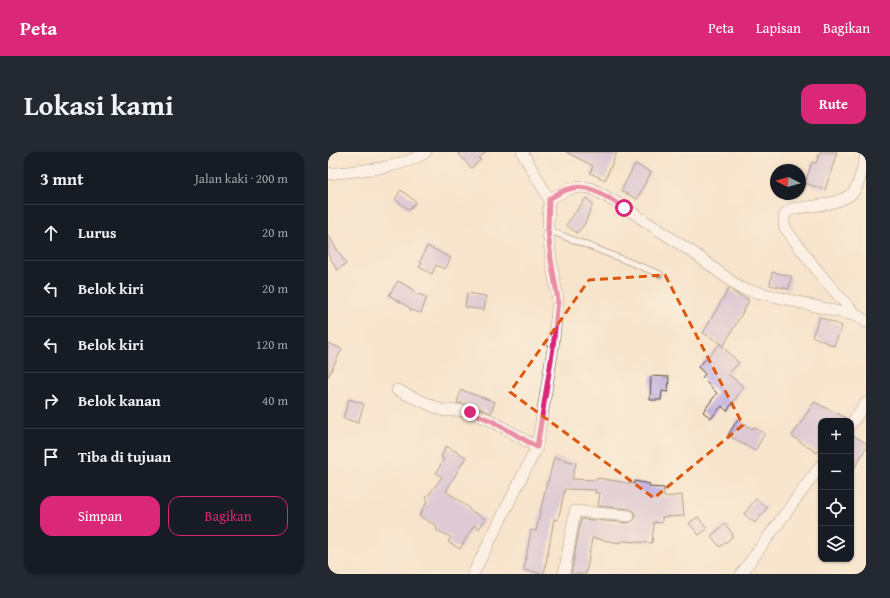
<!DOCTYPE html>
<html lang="id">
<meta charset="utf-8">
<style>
body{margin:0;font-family:"Gentium Book Plus",serif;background:#242831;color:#f1f3f6}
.controls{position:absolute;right:12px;bottom:12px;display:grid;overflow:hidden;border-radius:8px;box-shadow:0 1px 3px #0004}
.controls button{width:36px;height:36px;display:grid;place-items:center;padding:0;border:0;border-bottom:1px solid #363941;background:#171b24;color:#f1f3f6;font:20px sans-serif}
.compass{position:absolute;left:442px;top:12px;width:36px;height:36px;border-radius:50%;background:#171b24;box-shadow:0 1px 3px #0004;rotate:276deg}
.stop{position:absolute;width:12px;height:12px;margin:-9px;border:3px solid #db2777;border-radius:50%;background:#fff}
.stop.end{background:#db2777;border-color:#fff;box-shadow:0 1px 4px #0008}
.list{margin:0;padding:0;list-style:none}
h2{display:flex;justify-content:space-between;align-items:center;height:52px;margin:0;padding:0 16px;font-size:17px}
h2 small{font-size:13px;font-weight:400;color:#9ea1a6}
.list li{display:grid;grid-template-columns:26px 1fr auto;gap:12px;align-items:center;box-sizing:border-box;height:56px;padding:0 16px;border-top:1px solid #363941}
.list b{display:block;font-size:15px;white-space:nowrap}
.list em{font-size:13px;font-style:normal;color:#9ea1a6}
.actions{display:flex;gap:8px;padding:12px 16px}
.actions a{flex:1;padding:9px 0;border:1px solid #db2777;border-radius:12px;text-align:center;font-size:14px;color:#db2777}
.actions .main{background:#db2777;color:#fff}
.icon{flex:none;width:22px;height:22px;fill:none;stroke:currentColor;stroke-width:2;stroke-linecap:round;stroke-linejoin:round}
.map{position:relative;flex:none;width:538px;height:422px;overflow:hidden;border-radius:12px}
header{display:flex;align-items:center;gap:24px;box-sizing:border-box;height:56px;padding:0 20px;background:#db2777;color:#fff}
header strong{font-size:19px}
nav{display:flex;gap:22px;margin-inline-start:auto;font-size:14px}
.intro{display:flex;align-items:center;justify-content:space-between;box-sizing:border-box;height:96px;padding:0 24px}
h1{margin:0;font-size:28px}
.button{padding:10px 18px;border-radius:12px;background:#db2777;color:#fff;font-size:14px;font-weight:700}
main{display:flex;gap:24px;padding:0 24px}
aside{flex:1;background:#171b24;border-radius:12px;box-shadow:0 1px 3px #0004}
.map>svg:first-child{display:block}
</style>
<header>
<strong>Peta</strong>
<nav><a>Peta</a><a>Lapisan</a><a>Bagikan</a></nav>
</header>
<div class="intro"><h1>Lokasi kami</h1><a class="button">Rute</a></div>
<main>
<aside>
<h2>3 mnt<small>Jalan kaki · 200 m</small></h2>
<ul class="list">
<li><svg class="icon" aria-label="ahead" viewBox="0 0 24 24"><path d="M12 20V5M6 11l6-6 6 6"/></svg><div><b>Lurus</b></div><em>20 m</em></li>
<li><svg class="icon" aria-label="left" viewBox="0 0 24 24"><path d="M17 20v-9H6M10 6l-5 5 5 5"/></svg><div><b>Belok kiri</b></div><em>20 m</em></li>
<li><svg class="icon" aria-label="left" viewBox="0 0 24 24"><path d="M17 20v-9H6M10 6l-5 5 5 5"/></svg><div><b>Belok kiri</b></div><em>120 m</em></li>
<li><svg class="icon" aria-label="right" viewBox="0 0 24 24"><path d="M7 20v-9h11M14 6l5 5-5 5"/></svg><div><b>Belok kanan</b></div><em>40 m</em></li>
<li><svg class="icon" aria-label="arrive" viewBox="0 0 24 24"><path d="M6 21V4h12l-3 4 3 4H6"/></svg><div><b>Tiba di tujuan</b></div></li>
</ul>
<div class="actions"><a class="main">Simpan</a><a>Bagikan</a></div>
</aside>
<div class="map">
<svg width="538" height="422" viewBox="0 0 538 422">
<rect width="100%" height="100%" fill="#fcf5e5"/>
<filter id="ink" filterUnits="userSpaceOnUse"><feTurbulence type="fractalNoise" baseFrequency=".025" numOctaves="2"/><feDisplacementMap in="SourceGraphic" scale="8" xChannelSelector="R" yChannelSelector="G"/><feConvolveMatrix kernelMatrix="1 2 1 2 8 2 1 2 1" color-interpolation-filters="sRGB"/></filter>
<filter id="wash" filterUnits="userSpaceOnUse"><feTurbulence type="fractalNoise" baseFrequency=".012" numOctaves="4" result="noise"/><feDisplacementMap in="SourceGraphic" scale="16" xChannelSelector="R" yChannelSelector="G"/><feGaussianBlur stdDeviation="0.9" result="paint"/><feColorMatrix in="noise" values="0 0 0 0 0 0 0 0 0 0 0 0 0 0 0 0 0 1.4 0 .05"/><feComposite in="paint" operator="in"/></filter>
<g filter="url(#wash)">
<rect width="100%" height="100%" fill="#f7e4cc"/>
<g id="blocks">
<g fill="#beacde">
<path d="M129,0H158L151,6L153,8L143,16Z"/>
<path d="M238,0H289L277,28L262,21L265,14Z"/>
<path d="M492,0H509L497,38L477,31L484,10L488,11Z"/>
<path d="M307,12L323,20L309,47L293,39Z"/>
<path d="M73,38L88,50L81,58L67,47Z"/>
<path d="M258,46L265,52L256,73L249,81L238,73Z"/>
<path d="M0,83L18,112L9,118L0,102Z"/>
<path d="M99,94L123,106L117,117L108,113L104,122L91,115L94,111L92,110Z"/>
<path d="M444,120L463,124L461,137L442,133Z"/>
<path d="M70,129L86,138L84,140L99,145L93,161L82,158V156L61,143Z"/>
<path d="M401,136L408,142L420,147V151L396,193L375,181Z"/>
<path d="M139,141L158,144L156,158L137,155Z"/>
<path d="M492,165L514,174L506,194L484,184Z"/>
<path d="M0,191L14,197L0,225Z"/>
<path d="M392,192L411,211L400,222L416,235L399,259L394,254L383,266L375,260L389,241L374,226L377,222L370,215Z"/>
<path d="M323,224L341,225L340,240L334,239L333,248H322Z"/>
<path d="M133,238L167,250L163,261L144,253L129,251Z"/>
<path d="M21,247L36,252L30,271L15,266Z"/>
<path d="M486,250L518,266L517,269H493V295L489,301L464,284Z"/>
<path d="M410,267L424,277L425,275L437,281L427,299L400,283Z"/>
<path d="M523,282L538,291V296L523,322Z"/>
<path d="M118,294L138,305L118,339L141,356L140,357L157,367L151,377L146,373L132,397L120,390L123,385L108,378L109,374L91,364L100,348L98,346L114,325L108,321L116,307L113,305Z"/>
<path d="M226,305L248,311L244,327L269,328L270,326L306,332V329L322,332L321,335L336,336V345L354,343L356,364L334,365V371L326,370L324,391L292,389V391L264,386L258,422H243L253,367L301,371L306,368L308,364L305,359L302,357L270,354L272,341H267L268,338L237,337L230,368L226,367L216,422L196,418L203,378L208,379L219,330H220Z"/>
<path d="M428,347L439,356L427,371L416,362Z"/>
<path d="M370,365L379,377L371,383L361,371Z"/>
<path d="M397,372L404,381V385L392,395L383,384Z"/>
</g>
</g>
</g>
<g filter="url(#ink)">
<use href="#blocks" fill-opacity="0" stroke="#574638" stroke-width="1"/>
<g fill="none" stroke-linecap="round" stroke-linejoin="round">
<defs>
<path id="service" d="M220,78L332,122"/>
<g id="minor">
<path d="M0,22C33,18 70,18 98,0"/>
<path d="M221,47L241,37L252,35L263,36L296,55L370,104L412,136L532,165L538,170"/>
<path d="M531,165C503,138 480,107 457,76C455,68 455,61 463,57C480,54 520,53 528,36C533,26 535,13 538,3"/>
<path d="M69,238L116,259L130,258L142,260L164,269L209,295"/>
<path d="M523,272L538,251"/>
<path d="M145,422L209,295L225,196L230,148L223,108L220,78L221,47L194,0"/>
<path d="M236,422L247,359L301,364"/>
<path d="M413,422L493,313"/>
</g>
</defs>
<use href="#service" stroke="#574638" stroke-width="7"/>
<use href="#minor" stroke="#574638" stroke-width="12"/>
<use href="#service" stroke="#fff" stroke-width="5.5"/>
<use href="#minor" stroke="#fff" stroke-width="11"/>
</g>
</g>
<g fill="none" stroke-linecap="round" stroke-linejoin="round" filter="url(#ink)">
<path stroke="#db2777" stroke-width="5" d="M142,260L164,269L209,295L225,196L230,148L223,108L220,78L221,47C227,43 234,39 241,37C261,30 280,46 296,56"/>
</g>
<path d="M0 0H538V422H0ZM337,123L415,273L326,346L182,240L261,128Z" fill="#f7e4cc" fill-opacity=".55" fill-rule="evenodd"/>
<path fill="none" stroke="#df570d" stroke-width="3" stroke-dasharray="8 5" stroke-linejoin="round" d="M337,123L415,273L326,346L182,240L261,128Z"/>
</svg>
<div class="controls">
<button>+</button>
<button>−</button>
<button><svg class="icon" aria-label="locate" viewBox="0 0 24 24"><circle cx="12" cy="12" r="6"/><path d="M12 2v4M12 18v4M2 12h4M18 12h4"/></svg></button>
<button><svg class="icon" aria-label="layers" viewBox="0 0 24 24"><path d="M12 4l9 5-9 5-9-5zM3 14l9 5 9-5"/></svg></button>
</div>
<svg class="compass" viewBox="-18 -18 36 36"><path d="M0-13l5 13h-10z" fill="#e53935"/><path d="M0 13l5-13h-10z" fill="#9ea1a6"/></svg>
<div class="stop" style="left:296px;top:56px"></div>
<div class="stop end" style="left:142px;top:260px"></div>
</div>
</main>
